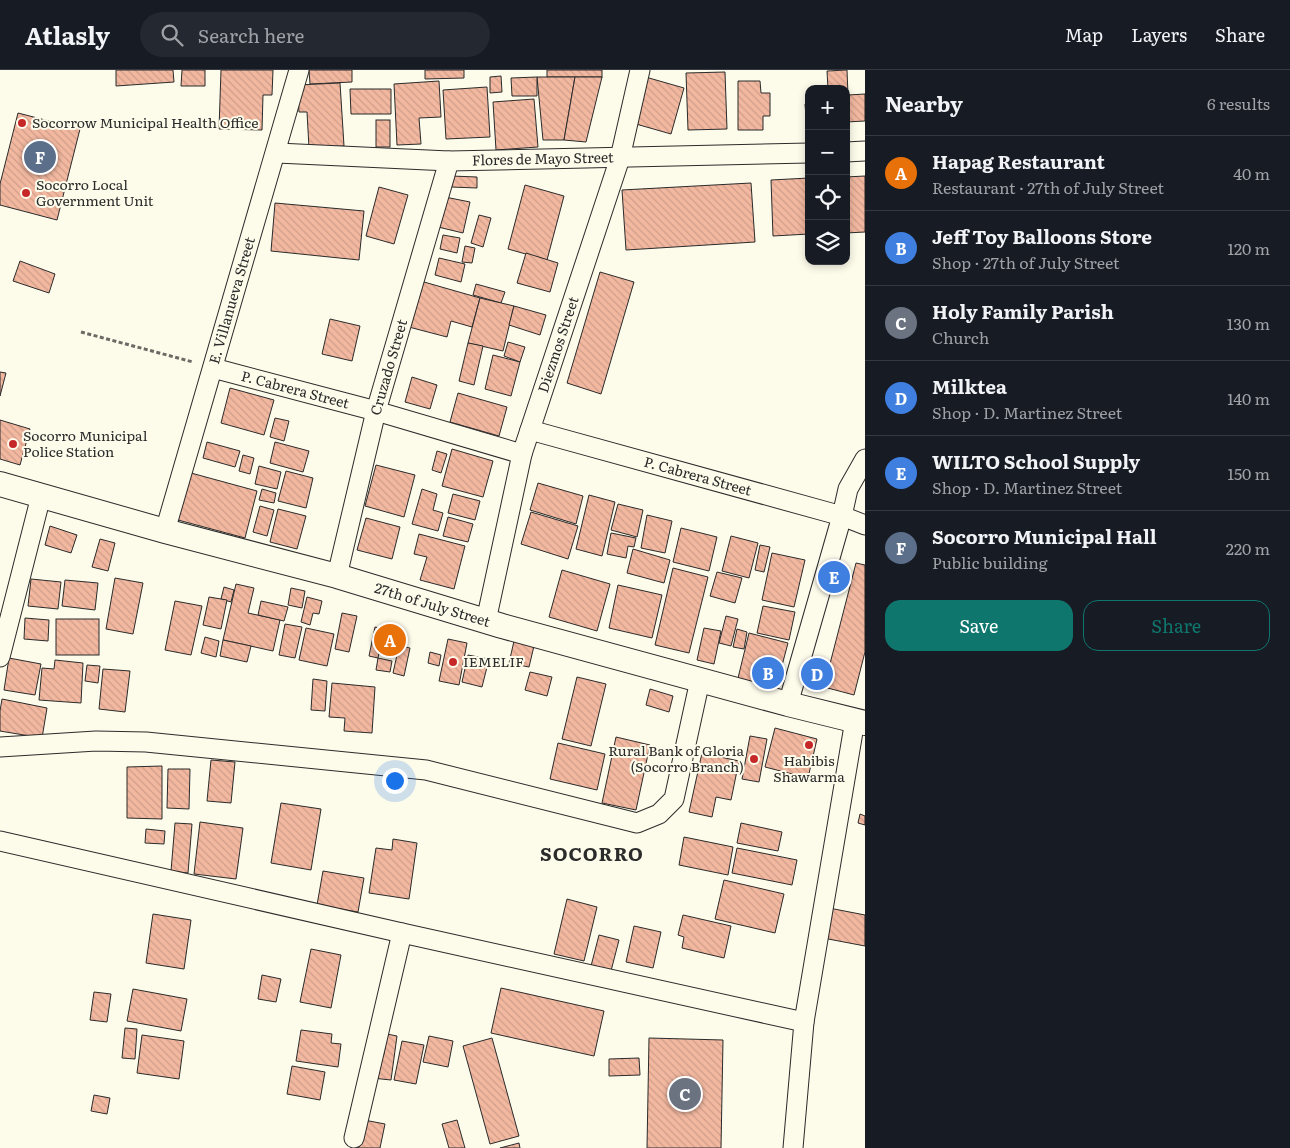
<!DOCTYPE html>
<meta charset="utf-8">
<style>
body{margin:0;font-family:Literata,serif;background:#242831;color:#f1f3f6}
.controls{position:absolute;right:15px;top:15px;display:grid;overflow:hidden;border-radius:10px;box-shadow:0 2px 8px #0003}
.controls button{width:45px;height:45px;display:grid;place-items:center;padding:0;border:0;border-bottom:1px solid #363941;background:#171b24;color:#f1f3f6;font:25px sans-serif}
.you{position:absolute;left:394px;top:710px;width:18px;height:18px;margin:-12px;border:4px solid #fff;border-radius:50%;background:#1a73e8;box-shadow:0 0 0 8px #1a73e833}
.badge{display:grid;place-items:center;width:32px;height:32px;border-radius:50%;background:#0f766e;color:#fff;font-size:16px;font-weight:700}
.pin{position:absolute;translate:-50% -50%;border:2px solid #fff;box-shadow:0 1px 5px #0006}
.list{margin:0;padding:0;list-style:none}
h2{display:flex;justify-content:space-between;align-items:center;height:65px;margin:0;padding:0 20px;font-size:21px}
h2 small{font-size:16px;font-weight:400;color:#9ea1a6}
.list li{display:grid;grid-template-columns:32px 1fr auto;gap:15px;align-items:center;box-sizing:border-box;height:75px;padding:0 20px;border-top:1px solid #363941}
.list b{display:block;font-size:19px;white-space:nowrap}
.list p{margin:0;font-size:16px;white-space:nowrap;color:#9ea1a6}
.list em{font-size:16px;font-style:normal;color:#9ea1a6}
.actions{display:flex;gap:10px;padding:15px 20px}
.actions a{flex:1;padding:11px 0;border:1px solid #0f766e;border-radius:15px;text-align:center;font-size:18px;color:#0f766e}
.actions .main{background:#0f766e;color:#fff}
.icon{flex:none;width:28px;height:28px;fill:none;stroke:currentColor;stroke-width:2;stroke-linecap:round;stroke-linejoin:round}
.map{position:relative;flex:none;width:865px;height:1078px;overflow:hidden}
header{display:flex;align-items:center;gap:30px;box-sizing:border-box;height:70px;padding:0 25px;background:#171b24;border-bottom:1px solid #363941}
header strong{font-size:24px}
nav{display:flex;gap:28px;margin-inline-start:auto;font-size:18px}
.search{width:350px;height:45px;background:#242831;display:flex;align-items:center;gap:12px;box-sizing:border-box;padding:0 18px;border-radius:28px;color:#9ea1a6;font-size:19px}
main{display:flex}
aside{flex:1;background:#171b24}
.map>svg:first-child{display:block}
</style>
<header>
<strong>Atlasly</strong>
<div class="search"><svg class="icon" aria-label="search" viewBox="0 0 24 24"><circle cx="10" cy="10" r="6"/><path d="M15 15l6 6"/></svg>Search here</div>
<nav><a>Map</a><a>Layers</a><a>Share</a></nav>
</header>
<main>
<div class="map">
<svg width="865" height="1078" viewBox="0 0 865 1078">
<defs>
<pattern id="building-back-hatch" width="6" height="6" patternUnits="userSpaceOnUse" patternTransform="scale(1.25)"><rect width="6" height="6" fill="#f2b8a0"/><path d="M-1 5l2 2M0 0l6 6M5-1l2 2" fill="none" stroke="#d09e8a"/></pattern>
</defs>
<rect width="100%" height="100%" fill="#fdfbea"/>
<g fill="url(#building-back-hatch)" stroke="#2b2b2b">
<path d="M116,0H173L174,12L116,16Z"/>
<path d="M182,0H205V16H181Z"/>
<path d="M221,0H273L272,25H263L262,60L219,59Z"/>
<path d="M309,0H352V12L310,14Z"/>
<path d="M425,0H464V8L425,9Z"/>
<rect x="547" y="0" width="55" height="7"/>
<path d="M847,0L848,25L865,24V51L846,52V19H828L827,1Z"/>
<path d="M725,2L727,59L688,60L686,3Z"/>
<path d="M501,6L502,22L490,23V7Z"/>
<path d="M642,6L684,18L671,64L629,52Z"/>
<path d="M537,7H575L564,70H543Z"/>
<path d="M537,7V26H512L511,8Z"/>
<path d="M575,7H602L586,72L564,70Z"/>
<path d="M439,11L441,47L419,48L421,74L397,75L394,14Z"/>
<path d="M738,11H760L761,23H770V46H763V60H738Z"/>
<path d="M340,13L344,76L309,78L307,42H299L297,15Z"/>
<path d="M487,17L490,67L446,69L443,20Z"/>
<path d="M350,19H391V44H351Z"/>
<path d="M534,29L538,77L496,80L493,32Z"/>
<path d="M805,34H809V59H807Z"/>
<path d="M18,43L80,59L57,150L0,135V114Z"/>
<rect x="376" y="50" width="14" height="27"/>
<path d="M451,106L477,107V118L451,117Z"/>
<path d="M865,106V162L846,163V107Z"/>
<path d="M809,108V164L773,166L771,110Z"/>
<path d="M751,113L755,172L626,180L622,120Z"/>
<path d="M525,115L564,126L547,190L508,179Z"/>
<path d="M379,117L408,125L394,174L366,166Z"/>
<path d="M445,127L470,132L463,163L438,157Z"/>
<path d="M275,133L364,141L359,190L271,181Z"/>
<path d="M479,145L491,148L483,177L471,173Z"/>
<path d="M443,165L460,168L457,183L440,179Z"/>
<path d="M465,176L475,178L472,193L462,192Z"/>
<path d="M526,183L558,193L550,222L517,213Z"/>
<path d="M439,188L465,194L461,212L435,205Z"/>
<path d="M20,191L55,204L49,223L13,211Z"/>
<path d="M600,202L634,212L601,324L567,313Z"/>
<path d="M417,210L480,228L472,257L451,251L447,267L405,256Z"/>
<path d="M476,214L505,222L501,233L473,225Z"/>
<path d="M480,228L514,236L503,281L468,273Z"/>
<path d="M514,236L546,245L540,265L509,255Z"/>
<path d="M330,249L360,256L352,291L322,284Z"/>
<path d="M508,272L525,277L520,292L504,286Z"/>
<path d="M468,273L483,276L474,315L459,311Z"/>
<path d="M493,285L520,292L511,326L485,319Z"/>
<path d="M0,302L6,303L0,326Z"/>
<path d="M412,307L437,315L430,339L405,332Z"/>
<path d="M230,318L274,330L264,365L221,353Z"/>
<path d="M458,323L507,337L499,366L450,352Z"/>
<path d="M275,348L289,351L284,371L270,367Z"/>
<path d="M0,350L30,359L20,395L0,389Z"/>
<path d="M207,372L240,381L235,397L203,388Z"/>
<path d="M275,372L309,381L303,402L270,393Z"/>
<path d="M452,379L493,391L483,427L442,416Z"/>
<path d="M437,381L447,384L441,403L432,400Z"/>
<path d="M243,385L254,388L250,404L239,401Z"/>
<path d="M376,395L415,405L404,447L365,436Z"/>
<path d="M259,396L281,402L277,419L255,414Z"/>
<path d="M286,401L313,408L306,438L278,431Z"/>
<path d="M191,403L257,421L245,468L178,450Z"/>
<path d="M538,413L583,426L576,454L530,440Z"/>
<path d="M262,419L276,423L274,433L259,430Z"/>
<path d="M422,419L437,424L433,440L443,443L438,461L412,454Z"/>
<path d="M453,424L480,431L475,450L448,443Z"/>
<path d="M589,425L615,432L602,486L576,479Z"/>
<path d="M618,434L643,440L637,467L611,460Z"/>
<path d="M260,436L274,440L267,466L253,462Z"/>
<path d="M278,439L306,446L297,479L270,472Z"/>
<path d="M531,442L578,456L568,489L521,474Z"/>
<path d="M647,445L672,451L665,483L641,478Z"/>
<path d="M448,447L473,454L468,472L443,466Z"/>
<path d="M366,448L400,457L392,489L357,480Z"/>
<path d="M50,456L77,465L71,483L45,475Z"/>
<path d="M681,458L717,467L709,501L673,492Z"/>
<path d="M611,463L636,468L634,477L628,476L626,488L607,484Z"/>
<path d="M419,464L465,476L454,519L420,510L427,487L414,484Z"/>
<path d="M731,466L758,473L749,508L722,501Z"/>
<path d="M100,469L115,473L108,501L92,497Z"/>
<path d="M760,475L770,477L764,502L755,500Z"/>
<path d="M633,479L670,490L664,513L627,503Z"/>
<path d="M772,483L805,490L794,537L762,530Z"/>
<path d="M856,493L865,495V582L854,625L824,617Z"/>
<path d="M673,498L708,507L689,583L655,575Z"/>
<path d="M562,500L610,514L597,561L549,547Z"/>
<path d="M717,502L742,508L735,533L710,526Z"/>
<path d="M115,508L143,513L133,564L106,559Z"/>
<path d="M31,509L61,512L58,539L28,536Z"/>
<path d="M65,510L98,513L95,540L62,536Z"/>
<path d="M236,514L254,518L248,543L280,550L273,581L223,570Z"/>
<path d="M618,515L662,525L652,568L609,558Z"/>
<path d="M224,517L234,520L231,532L221,529Z"/>
<path d="M291,518L305,521L302,538L288,535Z"/>
<path d="M209,527L227,530L221,559L203,555Z"/>
<path d="M307,527L322,531L319,544L313,543L310,555L301,552Z"/>
<path d="M175,531L202,536L191,585L165,580Z"/>
<path d="M261,531L288,537L284,551L258,545Z"/>
<path d="M763,536L795,542L789,570L757,563Z"/>
<path d="M342,543L357,546L349,582L335,579Z"/>
<path d="M726,546L738,549L731,576L719,573Z"/>
<path d="M25,548L49,550L48,571L24,569Z"/>
<rect x="56" y="549" width="43" height="36"/>
<path d="M285,554L302,557L295,588L279,585Z"/>
<path d="M375,557L384,559L378,588L369,586Z"/>
<path d="M306,558L334,564L327,596L299,590Z"/>
<path d="M704,558L721,561L714,594L697,590Z"/>
<path d="M737,559L747,562L744,579L733,577Z"/>
<path d="M749,563L788,573L776,618L738,608Z"/>
<path d="M383,565L397,568L393,586L379,584Z"/>
<path d="M205,567L219,571L216,587L201,583Z"/>
<path d="M448,569L467,573L459,615L439,611Z"/>
<path d="M223,570L251,576L247,592L220,586Z"/>
<path d="M514,571L534,576L529,597L509,593Z"/>
<path d="M399,576L410,578L404,606L393,603Z"/>
<path d="M430,582L441,585L439,596L428,593Z"/>
<path d="M468,585L489,589L482,617L462,612Z"/>
<path d="M9,588L41,594L35,625L4,620Z"/>
<path d="M378,588L392,591L390,602L376,600Z"/>
<path d="M55,590L83,593L81,633L39,630L42,598L54,599Z"/>
<path d="M87,595L100,596L98,613L85,611Z"/>
<path d="M103,599L130,601L125,642L99,639Z"/>
<path d="M530,602L552,607L547,626L525,620Z"/>
<path d="M577,607L606,614L591,676L562,669Z"/>
<path d="M313,609L327,611L325,641L311,640Z"/>
<path d="M332,613L375,617L372,663L344,661L345,648L329,647Z"/>
<path d="M650,619L673,626L669,642L646,635Z"/>
<path d="M2,629L47,638L42,668L0,661V641Z"/>
<path d="M775,658L817,669L808,708L765,697Z"/>
<path d="M750,666L767,669L759,712L742,709Z"/>
<path d="M616,667L650,675L636,740L602,733Z"/>
<path d="M558,673L605,684L597,720L550,709Z"/>
<path d="M702,683L739,691L731,730L716,727L712,747L689,742Z"/>
<path d="M211,690L235,692L231,733L207,731Z"/>
<path d="M162,696V749L127,748V697Z"/>
<path d="M168,699H190L189,739L167,738Z"/>
<path d="M281,733L321,739L311,800L271,793Z"/>
<path d="M860,744L865,746V755L858,753Z"/>
<path d="M200,752L243,758L236,809L194,804Z"/>
<path d="M175,753L192,754L188,803L171,801Z"/>
<path d="M741,753L782,762L778,781L737,773Z"/>
<path d="M146,759L165,761L164,774L145,773Z"/>
<path d="M684,767L733,777L728,805L679,795Z"/>
<path d="M393,769L417,773L409,829L369,823L376,778L392,780Z"/>
<path d="M737,778L797,790L792,815L732,803Z"/>
<path d="M323,801L364,808L358,842L317,835Z"/>
<path d="M724,810L784,824L775,863L715,849Z"/>
<path d="M567,829L597,837L584,891L554,884Z"/>
<path d="M829,838L865,845V876L823,868Z"/>
<path d="M153,844L191,850L184,899L146,893Z"/>
<path d="M683,845L731,856L724,888L682,878L684,867L678,865Z"/>
<path d="M634,856L661,862L653,898L626,892Z"/>
<path d="M599,865L619,870L611,901L591,896Z"/>
<path d="M311,879L341,885L331,938L300,932Z"/>
<path d="M262,905L281,909L276,932L258,929Z"/>
<path d="M501,918L604,941L594,986L491,963Z"/>
<path d="M133,919L187,929L181,961L127,951Z"/>
<path d="M94,922L111,924L107,952L90,950Z"/>
<path d="M125,958L137,959L135,989L122,988Z"/>
<path d="M301,960L332,964L331,973L341,974L338,997L296,991Z"/>
<path d="M387,964L397,966L391,1010L372,1008L376,982L384,984Z"/>
<path d="M142,965L184,971L179,1009L137,1003Z"/>
<path d="M429,966L453,971L448,997L423,992Z"/>
<path d="M492,968L519,1066L490,1074L463,976Z"/>
<path d="M649,968L723,970L721,1078H647Z"/>
<path d="M402,971L424,975L416,1014L394,1010Z"/>
<path d="M639,988L640,1005L609,1006V989Z"/>
<path d="M292,996L325,1002L320,1030L287,1024Z"/>
<path d="M94,1025L110,1028L107,1044L91,1041Z"/>
<path d="M364,1050L385,1054L380,1078H358Z"/>
<path d="M457,1050L465,1078H449L442,1054Z"/>
<path d="M519,1073L520,1078H500Z"/>
</g>
<g fill="none" stroke-linecap="round" stroke-linejoin="round">
<defs>
<g id="minor">
<path d="M846,82L865,81"/>
<path id="s1" d="M277,83L449,91L809,83"/>
<path id="s2" d="M213,298L376,341L522,384"/>
<path id="s3" d="M530,360L842,446L865,455"/>
<path id="s4" d="M165,461L299,0"/>
<path id="s5" d="M337,506L376,341L449,91"/>
<path id="s6" d="M486,551L522,384L620,88L640,0"/>
<path d="M0,587L41,426"/>
<path d="M788,634L842,446L848,419L865,389"/>
<path d="M0,677L96,671L146,672L426,700L637,753L659,744L674,729L700,610"/>
<path d="M0,771L402,863L804,952"/>
<path d="M354,1068L402,863"/>
<path d="M793,1078L804,952L855,650"/>
</g>
<g id="tertiary">
<path id="s7" d="M0,414L165,461L337,506L502,556L788,634L865,653"/>
</g>
</defs>
<use href="#minor" stroke="#2b2b2b" stroke-width="21"/>
<use href="#tertiary" stroke="#2b2b2b" stroke-width="26"/>
<path stroke="#6a6964" stroke-width="3" stroke-dasharray="4 2.5" stroke-linecap="butt" d="M81,262L193,292"/>
<use href="#minor" stroke="#fdfbea" stroke-width="19"/>
<use href="#tertiary" stroke="#fdfbea" stroke-width="24"/>
</g>
<g fill="#c62828" stroke="#fdfbea" stroke-width="2">
<circle cx="22" cy="53" r="5"/>
<circle cx="26" cy="123" r="5"/>
<circle cx="13" cy="374" r="5"/>
<circle cx="453" cy="592" r="5"/>
<circle cx="809" cy="675" r="5"/>
<circle cx="754" cy="689" r="5"/>
</g>
<g text-anchor="middle" stroke-width="4" stroke-linejoin="round" paint-order="stroke">
<g font-size="14" fill="#2b2b2b" stroke="#fdfbea" text-anchor="start">
<text x="32" y="58">Socorrow Municipal Health Office</text>
<text x="36" y="120">Socorro Local<tspan x="36" dy="16">Government Unit</tspan></text>
<text x="23" y="371">Socorro Municipal<tspan x="23" dy="16">Police Station</tspan></text>
<text x="463" y="597">IEMELIF</text>
<text x="744" y="686" text-anchor="end">Rural Bank of Gloria<tspan x="744" dy="16">(Socorro Branch)</tspan></text>
<text x="809" y="696" text-anchor="middle">Habibis<tspan x="809" dy="16">Shawarma</tspan></text>
</g>
<g font-size="14" fill="#2b2b2b" stroke="#fdfbea">
<text dy="5" stroke="none"><textPath href="#s1" startOffset="266">Flores de Mayo Street</textPath></text>
<text dy="5" stroke="none"><textPath href="#s4" startOffset="240">E. Villanueva Street</textPath></text>
<text dy="5" stroke="none"><textPath href="#s6" startOffset="286">Diezmos Street</textPath></text>
<text dy="5" stroke="none"><textPath href="#s5" startOffset="215">Cruzado Street</textPath></text>
<text dy="5" stroke="none"><textPath href="#s2" startOffset="85">P. Cabrera Street</textPath></text>
<text dy="5" stroke="none"><textPath href="#s3" startOffset="174">P. Cabrera Street</textPath></text>
<text dy="5" stroke="none"><textPath href="#s7" startOffset="449">27th of July Street</textPath></text>
</g>
<g font-size="19" font-weight="bold" letter-spacing="1" fill="#2b2b2b" stroke="#fdfbea">
<text x="592" y="791">SOCORRO</text>
</g>
</g>
</svg>
<div class="controls">
<button>+</button>
<button>−</button>
<button><svg class="icon" aria-label="locate" viewBox="0 0 24 24"><circle cx="12" cy="12" r="6"/><path d="M12 2v4M12 18v4M2 12h4M18 12h4"/></svg></button>
<button><svg class="icon" aria-label="layers" viewBox="0 0 24 24"><path d="M12 4l9 5-9 5-9-5zM3 14l9 5 9-5"/></svg></button>
</div>
<div class="you"></div>
<div class="pin badge" style="left:390px;top:570px;background:#e8710a">A</div>
<div class="pin badge" style="left:768px;top:603px;background:#3f7fe0">B</div>
<div class="pin badge" style="left:685px;top:1024px;background:#6b7280">C</div>
<div class="pin badge" style="left:817px;top:604px;background:#3f7fe0">D</div>
<div class="pin badge" style="left:834px;top:507px;background:#3f7fe0">E</div>
<div class="pin badge" style="left:40px;top:87px;background:#5c6f8a">F</div>
</div>
<aside>
<h2>Nearby<small>6 results</small></h2>
<ul class="list">
<li><span class="badge" style="background:#e8710a">A</span><div><b>Hapag Restaurant</b><p>Restaurant · 27th of July Street</p></div><em>40 m</em></li>
<li><span class="badge" style="background:#3f7fe0">B</span><div><b>Jeff Toy Balloons Store</b><p>Shop · 27th of July Street</p></div><em>120 m</em></li>
<li><span class="badge" style="background:#6b7280">C</span><div><b>Holy Family Parish</b><p>Church</p></div><em>130 m</em></li>
<li><span class="badge" style="background:#3f7fe0">D</span><div><b>Milktea</b><p>Shop · D. Martinez Street</p></div><em>140 m</em></li>
<li><span class="badge" style="background:#3f7fe0">E</span><div><b>WILTO School Supply</b><p>Shop · D. Martinez Street</p></div><em>150 m</em></li>
<li><span class="badge" style="background:#5c6f8a">F</span><div><b>Socorro Municipal Hall</b><p>Public building</p></div><em>220 m</em></li>
</ul>
<div class="actions"><a class="main">Save</a><a>Share</a></div>
</aside>
</main>
